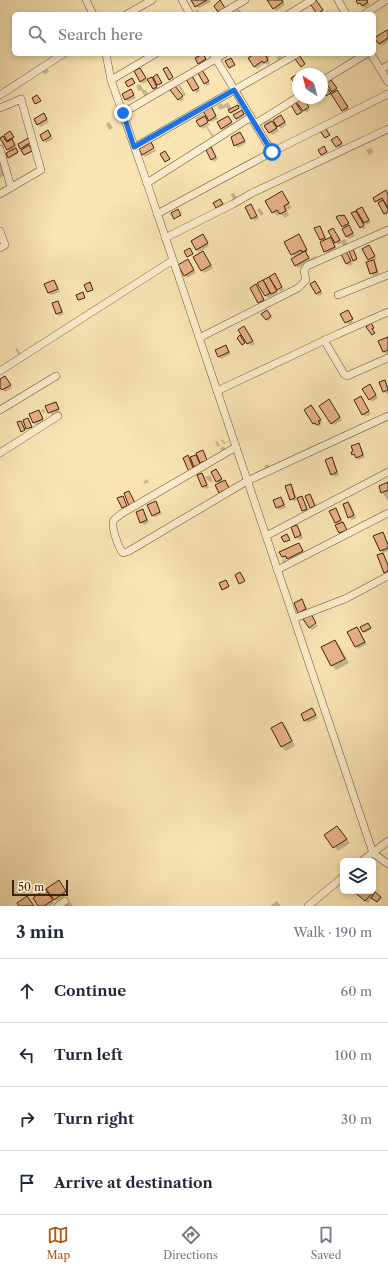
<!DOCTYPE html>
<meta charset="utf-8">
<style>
body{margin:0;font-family:"Libre Caslon Text",serif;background:#f2f2f3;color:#1f2937}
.controls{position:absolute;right:12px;bottom:12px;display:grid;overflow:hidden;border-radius:6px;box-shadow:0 2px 6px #0003}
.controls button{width:36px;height:36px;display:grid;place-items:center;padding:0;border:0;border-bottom:1px solid #e0e1e3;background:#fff;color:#1f2937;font:20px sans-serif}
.compass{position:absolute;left:292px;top:68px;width:36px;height:36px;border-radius:50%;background:#fff;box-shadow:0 2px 6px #0003;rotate:324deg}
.scale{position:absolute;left:12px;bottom:10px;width:56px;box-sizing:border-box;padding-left:4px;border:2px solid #3d2307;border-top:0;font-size:11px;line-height:14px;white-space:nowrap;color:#3d2307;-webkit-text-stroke:3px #fcedce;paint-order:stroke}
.stop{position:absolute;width:12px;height:12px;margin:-9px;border:3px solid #1a73e8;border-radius:50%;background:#fff}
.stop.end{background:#1a73e8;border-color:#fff;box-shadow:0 1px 4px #0008}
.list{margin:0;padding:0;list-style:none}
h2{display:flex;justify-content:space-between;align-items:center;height:52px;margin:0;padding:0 16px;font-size:17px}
h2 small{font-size:13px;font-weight:400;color:#747a83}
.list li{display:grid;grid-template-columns:26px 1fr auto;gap:12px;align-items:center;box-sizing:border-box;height:64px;padding:0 16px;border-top:1px solid #e0e1e3}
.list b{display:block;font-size:15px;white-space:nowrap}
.list em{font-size:13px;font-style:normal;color:#747a83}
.icon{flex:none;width:22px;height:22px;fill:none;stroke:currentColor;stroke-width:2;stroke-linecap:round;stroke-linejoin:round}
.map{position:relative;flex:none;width:388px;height:906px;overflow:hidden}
.search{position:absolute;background:#fff;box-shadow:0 2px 6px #0003;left:12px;right:12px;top:12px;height:44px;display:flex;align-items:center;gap:10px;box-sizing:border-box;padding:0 14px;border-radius:6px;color:#747a83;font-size:15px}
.sheet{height:308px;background:#fff}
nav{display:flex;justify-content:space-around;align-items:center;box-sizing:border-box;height:56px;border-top:1px solid #e0e1e3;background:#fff;font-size:11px;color:#747a83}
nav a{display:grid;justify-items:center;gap:2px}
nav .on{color:#b45309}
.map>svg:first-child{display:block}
</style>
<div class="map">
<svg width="388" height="906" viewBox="0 0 388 906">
<rect width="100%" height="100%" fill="#fae4b4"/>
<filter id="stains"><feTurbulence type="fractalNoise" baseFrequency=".005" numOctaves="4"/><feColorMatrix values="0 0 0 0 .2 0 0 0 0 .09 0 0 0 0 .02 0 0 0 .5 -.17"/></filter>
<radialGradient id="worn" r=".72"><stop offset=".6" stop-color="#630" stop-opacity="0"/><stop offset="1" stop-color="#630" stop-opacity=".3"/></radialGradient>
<g fill="#0003">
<path d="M192,0H210L211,2L197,9L201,14H197L195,11L198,8Z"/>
<path d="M268,0H282L285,5L276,11Z"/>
<path d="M359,0H367L370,5L365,8L359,3Z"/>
<path d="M318,4L324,13L327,11L330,14H318L312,5Z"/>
<path d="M238,9L241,11L242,14H237L235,11Z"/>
<path d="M388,33V42L382,46L379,43Z"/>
<path d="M255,54H268L270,57L268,59L270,63L267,65L265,63L257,69L254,66Z"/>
<path d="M281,55L282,57L278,60L276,58Z"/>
<path d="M204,56L206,60L200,64L199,63Z"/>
<path d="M46,68L49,71L45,75L42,71Z"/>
<path d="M307,68L310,70L312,74H307L304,70Z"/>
<path d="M142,72L147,80L151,78L152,79L158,88L154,90L149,80L143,84L140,81Z"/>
<path d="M202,72L210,84L207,86L205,83Z"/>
<path d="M187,80H194L200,91L196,93Z"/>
<path d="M332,82L337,90H336L350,110L346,113L332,94L334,93L332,91Z"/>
<path d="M140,84L144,90H146L150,96L145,97L141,90L139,91L138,90L136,86Z"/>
<path d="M180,85L186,95L184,96L178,86Z"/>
<path d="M131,90L136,98L128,102L123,95Z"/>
<path d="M177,90L184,99L181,102L179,99Z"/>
<path d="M305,101L310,110L306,113L304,110Z"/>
<path d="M228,102L232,109L238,107L240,109L232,114L226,107L220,110L217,106L221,103L223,105Z"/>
<path d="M213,110L218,119L212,122L210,120Z"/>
<path d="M243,112L244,116L237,120L236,119Z"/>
<path d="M203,114L210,125L207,126L214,136L212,137L206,127L203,129L195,118Z"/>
<path d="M46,117L49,122L40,127L38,124Z"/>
<path d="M228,117L234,125L224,131L221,128Z"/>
<path d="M269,118L279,131L272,135L262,122Z"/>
<path d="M283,119L287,124L281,129L278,126Z"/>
<path d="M109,122L113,128L109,130L106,124Z"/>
<path d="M48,131L53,139L46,143L44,140Z"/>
<path d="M240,133L246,143L238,148L234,143Z"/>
<path d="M11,134L14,138L11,140L17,147L15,149L18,154L10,158L7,154L10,152L8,149L7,143L10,142L8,140Z"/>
<path d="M337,137L344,146L339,149L333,141Z"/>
<path d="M30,138L35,144L29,147L32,152L26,155L21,148Z"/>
<path d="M211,148L218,159L214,162L212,159Z"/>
<path d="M371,148L374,152L369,155L366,150Z"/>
<path d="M155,149L156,151L145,157L143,155Z"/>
<path d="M0,162L4,168L1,169L5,175L0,178Z"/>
<path d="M385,192L388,194L387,216L379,203L376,201Z"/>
<path d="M234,193L237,198L234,200L230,194Z"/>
<path d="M281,193L285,196L292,208L287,210L289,215L285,218L281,214L277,216L273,212Z"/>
<path d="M251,205L259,218L255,221L252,218Z"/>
<path d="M260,208L264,214L261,216L257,210Z"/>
<path d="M362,208L371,222L367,225L361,220L366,228L363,229L360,227L356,212L361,217Z"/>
<path d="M346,218L350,226L349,227L355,236L349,239L347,237L345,229L343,226Z"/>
<path d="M320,227L327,240L330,238L333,240L337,249L328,254L325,251L322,242L315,229Z"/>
<path d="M333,229L341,241L345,239L348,244L344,246L341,243L339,245L336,242Z"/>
<path d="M299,236L308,252L306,253L310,259L316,256L318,259L312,260L298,268L293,260L296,258L292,254Z"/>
<path d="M205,238L209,246L199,252L196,249Z"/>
<path d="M369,247L377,259L374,261L376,263L379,274L373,276L371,273V261L364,250Z"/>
<path d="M203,252L213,268L204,273L202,270Z"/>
<path d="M346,252L353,264L349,266L346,263Z"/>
<path d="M188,261L196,273L187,278L179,266Z"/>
<path d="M275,275L282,286L277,288L274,287L278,293L268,298L259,284L268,278L274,284Z"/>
<path d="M54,281L57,284L60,292L51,295L48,293Z"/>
<path d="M315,282L323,294L319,296L311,284Z"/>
<path d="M256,286L266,302L262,305L259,302Z"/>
<path d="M283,287L284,289L280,292L279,290Z"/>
<path d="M58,302L60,304L64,314L59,316L56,314Z"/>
<path d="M267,311L272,318L268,321L263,314Z"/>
<path d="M348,312L353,322L349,325L342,314Z"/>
<path d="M244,327L255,344L251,346L240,330Z"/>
<path d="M388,338V353L386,354L384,352Z"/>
<path d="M226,346L231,354L221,359L219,356Z"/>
<path d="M17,348L21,355H19L15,349Z"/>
<path d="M0,380H7L12,388L5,392L0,386Z"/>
<path d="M385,381L388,385V393L386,394L384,391Z"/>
<path d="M372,388L378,398L372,402L370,399Z"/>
<path d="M361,397L371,414L365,417L363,414Z"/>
<path d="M329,400L342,420L334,425L331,423Z"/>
<path d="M56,403L60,412L52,415L47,406Z"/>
<path d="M44,409L45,412L43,413L41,410Z"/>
<path d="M313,409L322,423L320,424L321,426L320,427L318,425L316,426L314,424Z"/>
<path d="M39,411L41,414L44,422L36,425L33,423Z"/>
<path d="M222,439L226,443L224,444L221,440Z"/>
<path d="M217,441L220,446L218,447L215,442Z"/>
<path d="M358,444L361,447L365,457L359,460L353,454Z"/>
<path d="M224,447L227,451L222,452L220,448Z"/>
<path d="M202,451L209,462L203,465L199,460L201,467L192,474L188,457L190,458L195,456L200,461Z"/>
<path d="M332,458L334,461L339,475L334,477L332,474Z"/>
<path d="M268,464L270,468L266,469L264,466Z"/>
<path d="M216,470L223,482L224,481L227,483L231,490L223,495L216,485L219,484L212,473Z"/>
<path d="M202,474L205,477L210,475L213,481L210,482L205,478L209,488L205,489L203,487Z"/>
<path d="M147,479L149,482L145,484L143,482Z"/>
<path d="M388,483V501L382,492Z"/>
<path d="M290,485L293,487L297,499L302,497L304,500L309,512L306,513L303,511L299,500L294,501L291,499Z"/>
<path d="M310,495L312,497L317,508L313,510L311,508Z"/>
<path d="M122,497L129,509L125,510L118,499Z"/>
<path d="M281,499L284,501L286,508L279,510L277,508Z"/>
<path d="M156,502L162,514L155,517L153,515Z"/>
<path d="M348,503L351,505L356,518L352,520L349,517Z"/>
<path d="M336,509L338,512L343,523L348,533L342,535L337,526L338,525L335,522Z"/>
<path d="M142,510L149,522L144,525L141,522Z"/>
<path d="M296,526L299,528L303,538L299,540L296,537Z"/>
<path d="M383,533L388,543V551L383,553L381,551Z"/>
<path d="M299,544L305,554L290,560L288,558L285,559L287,563H283L282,560L285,559L284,558L291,555Z"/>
<path d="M382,554L388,564V575L385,572Z"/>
<path d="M226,582L229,588L224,590L220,584Z"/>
<path d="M302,600L308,612L301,615L299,612Z"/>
<path d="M317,624L318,626L312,630L310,628Z"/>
<path d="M368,625L371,629L365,633L361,628Z"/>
<path d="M357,628L367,644L358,649L356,646Z"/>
<path d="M335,641L339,645L349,663L336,670L332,666L322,648Z"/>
<path d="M312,709L318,718L308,723L302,715Z"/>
<path d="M282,723L286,727L295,746L286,751L282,747L272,729Z"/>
<path d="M337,827L350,843L338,851L326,835Z"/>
<path d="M61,884L68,894L57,901L55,899Z"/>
<path d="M354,891H373L381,898L378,902L372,898L368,903Z"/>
<path d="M48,893L54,903L50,906H39Z"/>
<path d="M277,901L281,906H270Z"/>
<path d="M70,902L73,906H64Z"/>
</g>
<g fill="#e9b289" stroke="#3d2307">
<path d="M191,0H207L195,7Z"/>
<path d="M220,0L225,8L218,12L214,6Z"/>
<path d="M267,0H282L283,2L273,9Z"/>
<path d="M316,0L323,10L317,14L311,5Z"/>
<path d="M357,0H367L368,2L362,6L360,3L358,4L356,1Z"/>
<path d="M387,30L388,32V38L379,44L374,38Z"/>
<path d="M203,54L206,59L198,64L195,58Z"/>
<path d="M254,54H269L266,56L268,60L264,63L262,61L254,67L248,58Z"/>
<path d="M300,56L305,64L301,67L295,59Z"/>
<path d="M231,58L235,65L229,68L225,61Z"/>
<path d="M167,67L173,77L169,80L163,69Z"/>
<path d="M140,68L146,78L140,82L134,71Z"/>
<path d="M202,70L209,81L204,84L198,73Z"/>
<path d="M157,74L162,83L157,85L153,77Z"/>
<path d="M296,75L298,78L297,88L291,78Z"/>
<path d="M192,76L199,88L193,91L186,79Z"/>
<path d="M152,77L157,87L153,89L147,79Z"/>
<path d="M132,78L135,83L128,87L125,82Z"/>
<path d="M331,80L337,88L332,92L326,83Z"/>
<path d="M324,84L331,93L326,96L322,90V85Z"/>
<path d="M175,86L183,96L178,100L170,90Z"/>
<path d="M131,89L134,95L125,100L122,94Z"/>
<path d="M337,90L348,107L342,111L331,94Z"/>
<path d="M37,95L41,101L35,104L32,98Z"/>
<path d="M303,98L309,107L303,111L296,102Z"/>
<path d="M295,102L302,112L297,115L291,105Z"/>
<path d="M238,105L239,108L230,113L228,110Z"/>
<path d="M211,106L216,116L209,121L203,111Z"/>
<path d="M242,110L244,114L236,119L233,115Z"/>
<path d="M44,113L47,119L37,125L34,119Z"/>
<path d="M281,115L285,122L277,127L273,120Z"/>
<path d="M205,116L208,122L200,127L196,121Z"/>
<path d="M228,116L232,122L221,129L217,122Z"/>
<path d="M272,121L277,128L269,133L264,126Z"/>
<path d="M325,128L330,135L325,138L320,131Z"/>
<path d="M48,130L51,136L43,141L40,135Z"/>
<path d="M10,131L14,137L7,141L4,135Z"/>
<path d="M240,132L245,141L234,146L231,137Z"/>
<path d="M3,136L7,142L12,139L15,145L7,150L0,138Z"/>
<path d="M337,136L342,143L336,147L331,140Z"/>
<path d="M30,137L33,141L20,149L18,144Z"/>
<path d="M151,142L154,148L142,155L139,149Z"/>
<path d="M29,145L32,151L24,155L21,150Z"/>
<path d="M324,146L327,152L321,155L318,150Z"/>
<path d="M211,147L216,157L211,160L206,150Z"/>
<path d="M16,148L18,152L8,158L6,153Z"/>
<path d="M165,151L170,159L165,162L160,154Z"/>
<path d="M386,190L388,195V208L382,198L375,202L373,198Z"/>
<path d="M282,191L289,203L284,206L286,211L280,214L277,210L272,213L265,201Z"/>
<path d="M220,199L223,204L216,208L213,203Z"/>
<path d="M383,200L388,209V212L384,214L378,203Z"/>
<path d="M251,204L257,216L251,219L245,207Z"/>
<path d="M362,207L369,220L364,223L356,210Z"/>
<path d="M178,209L181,215L174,219L171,213Z"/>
<path d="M356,211L364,225L360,228L351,213Z"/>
<path d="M340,215L341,216L344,215L349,223L342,227L336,217Z"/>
<path d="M349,225L353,233L346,237L342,229Z"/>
<path d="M320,226L325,238L320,240L314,228Z"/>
<path d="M333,228L340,240L335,243L328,231Z"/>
<path d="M203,234L208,243L196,250L191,241Z"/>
<path d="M299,234L307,250L302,252L301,250L291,255L284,242Z"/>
<path d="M331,237L335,247L324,252L320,242Z"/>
<path d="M369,245L375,256L368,260L362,249Z"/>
<path d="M190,248L193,254L187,257L184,251Z"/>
<path d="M353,249L357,259L353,261L349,251Z"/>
<path d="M203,251L211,265L201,271L193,257Z"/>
<path d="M305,251L309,258L295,266L291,259Z"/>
<path d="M346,251L351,261L346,264L341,254Z"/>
<path d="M188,259L194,270L184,276L178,265Z"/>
<path d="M374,260L377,272L370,274L366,262Z"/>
<path d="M275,273L282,287L277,290L269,277Z"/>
<path d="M269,277L277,291L271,294L263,280Z"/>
<path d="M54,280L58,289L48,293L44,284Z"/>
<path d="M263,280L270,293L265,296L257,283Z"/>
<path d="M315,281L321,291L316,294L310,284Z"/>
<path d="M90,282L93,290L87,292L84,285Z"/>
<path d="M256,284L264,300L258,303L250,288Z"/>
<path d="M83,292L85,298L78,300L76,295Z"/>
<path d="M58,301L62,312L56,314L52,303Z"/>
<path d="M267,310L271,316L266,320L261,314Z"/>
<path d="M348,310L353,319L345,323L340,314Z"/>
<path d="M371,323L374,328L372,329L375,333L372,335L366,327Z"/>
<path d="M244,326L253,341L247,344L238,330Z"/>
<path d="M240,335L245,343L242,345L237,338Z"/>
<path d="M388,337V350L383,352L378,341Z"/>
<path d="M226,345L229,352L218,357L215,350Z"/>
<path d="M5,376L11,385L2,390L0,388V379Z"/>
<path d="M385,380L388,390L383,392L379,382Z"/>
<path d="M370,384L376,395L369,400L362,389Z"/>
<path d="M361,396L369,411L362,415L354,400Z"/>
<path d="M329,399L340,417L331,424L319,406Z"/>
<path d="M56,402L59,409L48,413L45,406Z"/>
<path d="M311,405L321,420L318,421L320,423L317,425L315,423L313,424L304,410Z"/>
<path d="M39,410L43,419L33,423L29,414Z"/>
<path d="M28,418L32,427L26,429L23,420Z"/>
<path d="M21,421L25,430L21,432L17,422Z"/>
<path d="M359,443L363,455L356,458L354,454L352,455L351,452L353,451L351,446Z"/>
<path d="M203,450L207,460L200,463L196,453Z"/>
<path d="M188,455L194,470L189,472L183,458Z"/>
<path d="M196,455L200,464L194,467L190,457Z"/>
<path d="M332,457L337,472L331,475L325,460Z"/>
<path d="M216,469L222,479L216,482L211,472Z"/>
<path d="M202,473L207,485L202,487L197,475Z"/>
<path d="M225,480L229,488L219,493L215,485Z"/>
<path d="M388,482V490L381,493L379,486Z"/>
<path d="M291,484L295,498L290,500L285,486Z"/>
<path d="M129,491L135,503L129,506L124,493Z"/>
<path d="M310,494L315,506L310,508L305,496Z"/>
<path d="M123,496L127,506L122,508L117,498Z"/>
<path d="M302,496L307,509L302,511L297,498Z"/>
<path d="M281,497L284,505L276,508L273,500Z"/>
<path d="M156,501L160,512L152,516L147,505Z"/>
<path d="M348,502L354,515L348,518L343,504Z"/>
<path d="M336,508L341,520L335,523L329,511Z"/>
<path d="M143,509L147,520L140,523L136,512Z"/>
<path d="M343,522L347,530L339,533L335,525Z"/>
<path d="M297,525L301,535L295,538L291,527Z"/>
<path d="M383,532L388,545V548L380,551L373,536Z"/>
<path d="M287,534L290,540L284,542L281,537Z"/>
<path d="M299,543L303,551L287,559L286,556L282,557L279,552Z"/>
<path d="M383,553L388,565V571L384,573L377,555Z"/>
<path d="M240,572L245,581L239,584L235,575Z"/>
<path d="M226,580L229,586L222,590L219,583Z"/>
<path d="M302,599L306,609L298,613L294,603Z"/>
<path d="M311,614L316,623L309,628L303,619Z"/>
<path d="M368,623L371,628L363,632L360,627Z"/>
<path d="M357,627L365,642L355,647L347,632Z"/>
<path d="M335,640L345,659L331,666L321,647Z"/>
<path d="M312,708L316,715L304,721L301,714Z"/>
<path d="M282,722L292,741L281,747L271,728Z"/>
<path d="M337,826L347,839L333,848L324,835Z"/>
<path d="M59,880L66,891L54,900L46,889Z"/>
<path d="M45,889L53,900L44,906H38L33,898Z"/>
<path d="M373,890L374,891L365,901L353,891Z"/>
<path d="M375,892L381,897L377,902L371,898Z"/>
<path d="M27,896L34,906H19L17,903Z"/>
</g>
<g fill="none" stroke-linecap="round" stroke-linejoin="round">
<defs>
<g id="minor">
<path d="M86,0L93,14"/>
<path d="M182,0L190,14"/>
<path d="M338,0L346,14"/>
<path d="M127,14L152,0"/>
<path d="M221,14L245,0"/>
<path d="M289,14L312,0"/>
<path d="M365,14L386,0"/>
<path d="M106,54L111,80L147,183L373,853L388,864"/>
<path d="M213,54L272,152L388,94"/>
<path d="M371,54L388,82"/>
<path d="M381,70L388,65"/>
<path d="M111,80L155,54"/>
<path d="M322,81L366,54"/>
<path d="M0,95L63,54"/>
<path d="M0,108L21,99L41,170L0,194"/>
<path d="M123,113L224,54"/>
<path d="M255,124L298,97"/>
<path d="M135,147L297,54"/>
<path d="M0,149L11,187"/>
<path d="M147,183L251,117"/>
<path d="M157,214L272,152"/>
<path d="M0,231L5,245L0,248"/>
<path d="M165,238L233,204L252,193L388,129"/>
<path d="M338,295L388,275"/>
<path d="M199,338L298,288L306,280L304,271L307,266L388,230"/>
<path d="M324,340L344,374L347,376L388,358"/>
<path d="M0,371L173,260"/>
<path d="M217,391L338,334L388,312"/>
<path d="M0,410L56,376"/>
<path d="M236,447L121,514C119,516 115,518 114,520C110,525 119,549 123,553L129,551L247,481L388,416"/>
<path d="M0,453L58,416"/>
<path d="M266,536L388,472"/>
<path d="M277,570L388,513"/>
<path d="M295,618L347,598L388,576"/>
<path d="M362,861L388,841"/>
<path d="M58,906L65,901"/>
<path d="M308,906L343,877"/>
</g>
</defs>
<use href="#minor" stroke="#6c5332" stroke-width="8"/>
<use href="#minor" stroke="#fcedce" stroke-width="7"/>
</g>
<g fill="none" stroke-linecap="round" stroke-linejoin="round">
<path stroke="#1a73e8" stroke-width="5" d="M123,113L134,147L234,90L272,152"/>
</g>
<rect width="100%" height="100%" filter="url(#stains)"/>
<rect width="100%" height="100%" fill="url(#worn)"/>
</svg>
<div class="controls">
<button><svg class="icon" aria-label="layers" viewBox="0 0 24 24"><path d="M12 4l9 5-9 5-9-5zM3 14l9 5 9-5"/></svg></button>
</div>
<svg class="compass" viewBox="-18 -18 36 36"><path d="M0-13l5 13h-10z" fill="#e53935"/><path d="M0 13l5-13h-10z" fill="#747a83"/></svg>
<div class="scale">50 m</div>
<div class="stop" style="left:272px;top:152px"></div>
<div class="stop end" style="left:123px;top:113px"></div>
<div class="search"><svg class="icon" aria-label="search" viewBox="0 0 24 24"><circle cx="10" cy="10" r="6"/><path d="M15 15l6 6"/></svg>Search here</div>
</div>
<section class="sheet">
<h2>3 min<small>Walk · 190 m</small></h2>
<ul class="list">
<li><svg class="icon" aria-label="ahead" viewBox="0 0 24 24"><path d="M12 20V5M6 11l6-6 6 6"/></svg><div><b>Continue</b></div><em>60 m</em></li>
<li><svg class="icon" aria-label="left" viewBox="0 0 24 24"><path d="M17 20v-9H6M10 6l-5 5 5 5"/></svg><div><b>Turn left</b></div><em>100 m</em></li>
<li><svg class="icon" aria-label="right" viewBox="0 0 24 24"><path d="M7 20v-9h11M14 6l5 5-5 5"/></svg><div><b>Turn right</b></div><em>30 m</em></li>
<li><svg class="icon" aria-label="arrive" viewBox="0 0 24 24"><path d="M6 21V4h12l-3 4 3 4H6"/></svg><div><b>Arrive at destination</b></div></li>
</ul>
</section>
<nav>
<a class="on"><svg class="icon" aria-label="map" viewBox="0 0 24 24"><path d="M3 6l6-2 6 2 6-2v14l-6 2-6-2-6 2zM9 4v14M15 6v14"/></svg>Map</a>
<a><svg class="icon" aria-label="directions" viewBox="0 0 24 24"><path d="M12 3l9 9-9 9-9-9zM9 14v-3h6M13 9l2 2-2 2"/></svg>Directions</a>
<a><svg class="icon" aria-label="saved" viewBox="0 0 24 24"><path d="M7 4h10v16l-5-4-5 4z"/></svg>Saved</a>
</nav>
